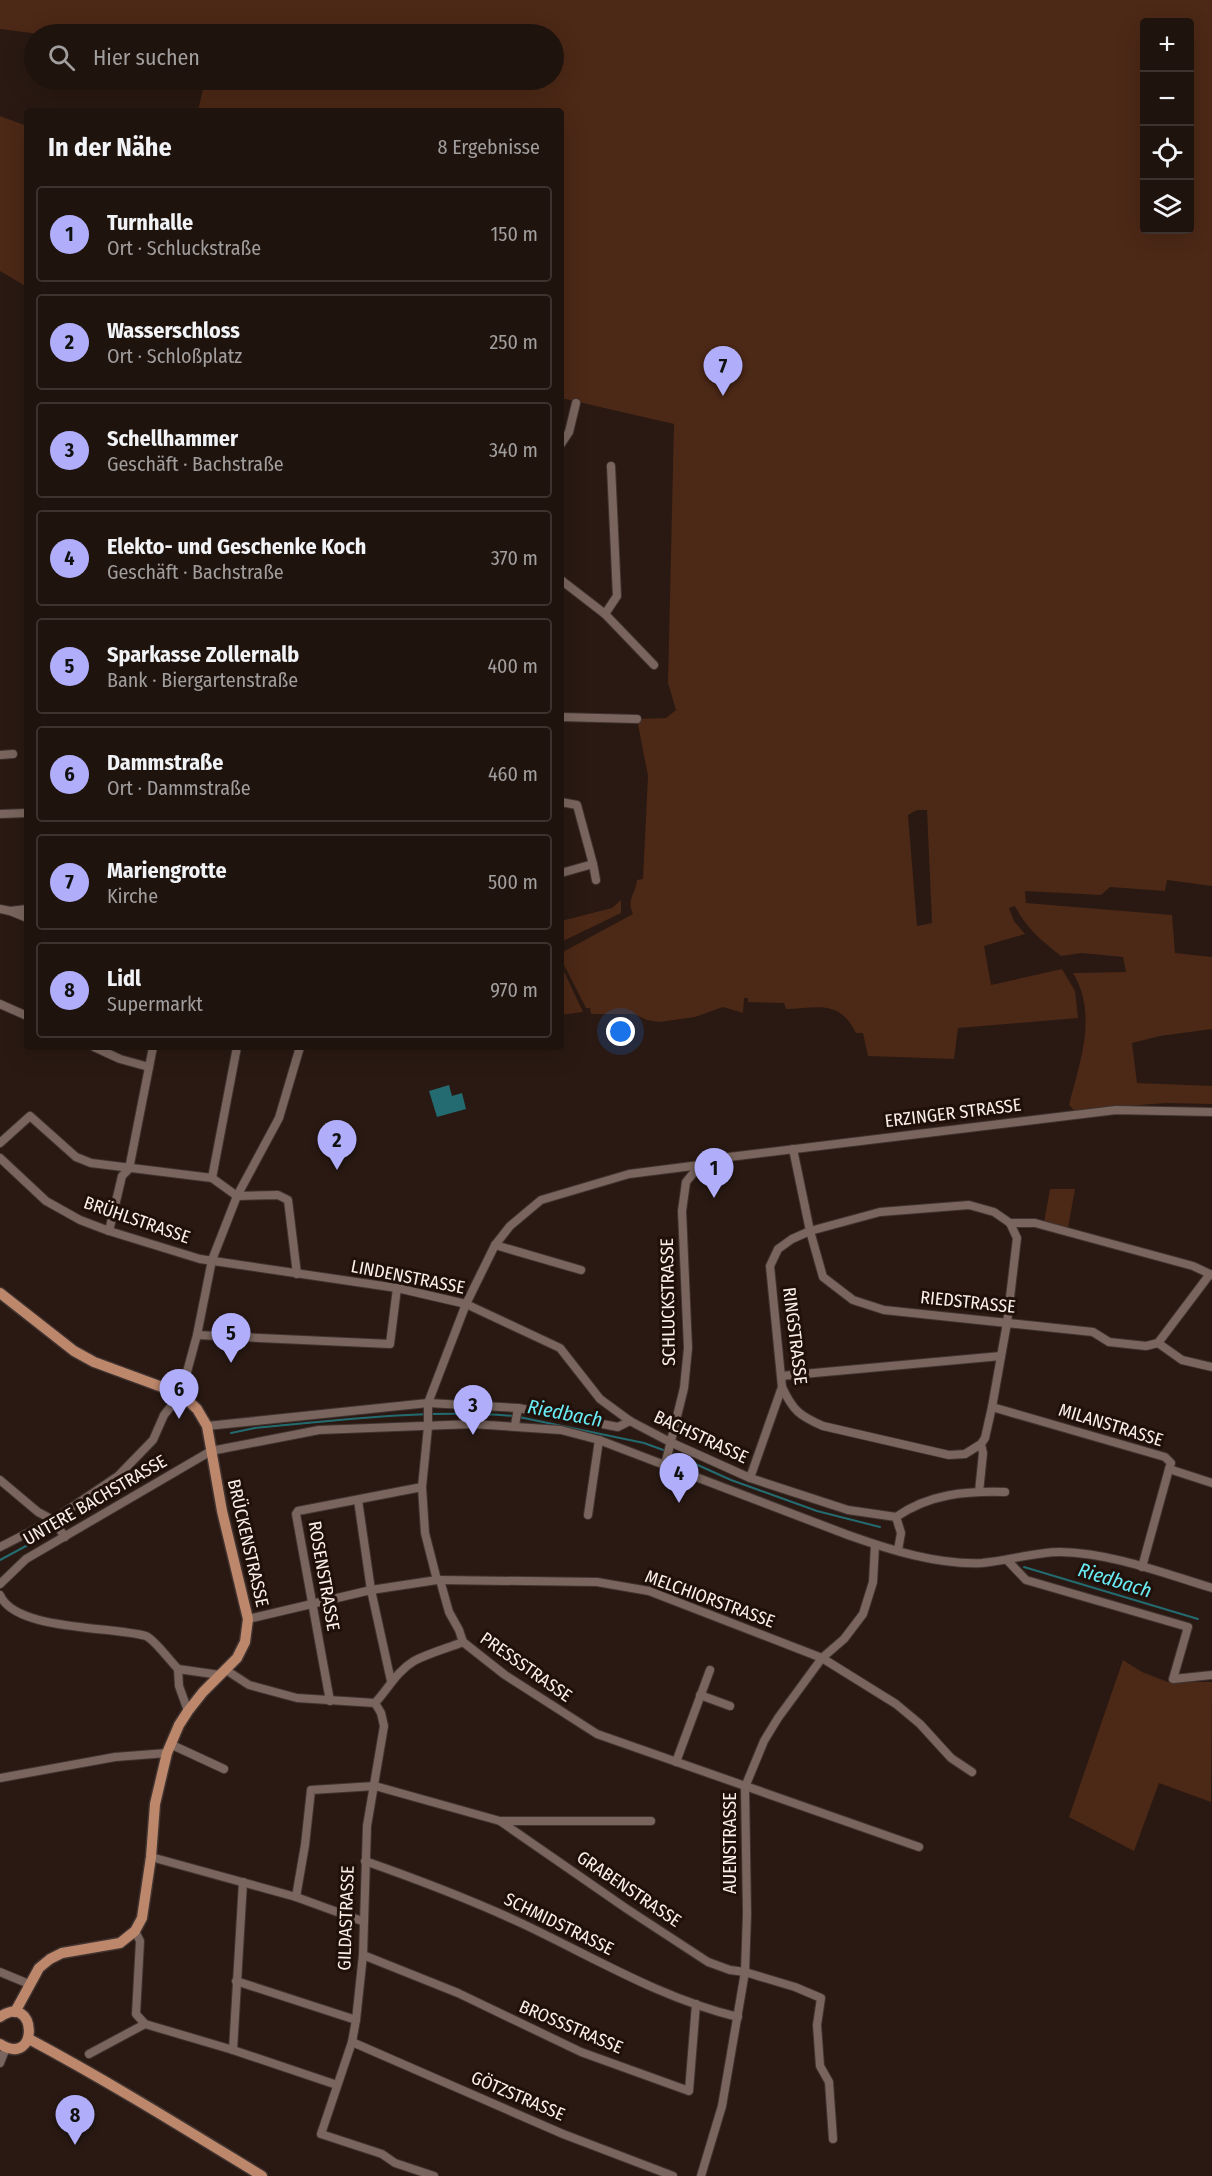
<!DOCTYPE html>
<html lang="de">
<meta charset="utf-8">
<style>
body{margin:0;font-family:"Fira Sans Condensed",sans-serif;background:#2c201c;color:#f1f3f6}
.controls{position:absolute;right:18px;top:18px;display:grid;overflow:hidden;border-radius:6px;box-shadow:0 6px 24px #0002}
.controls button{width:54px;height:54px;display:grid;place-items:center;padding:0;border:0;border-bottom:2px solid #3c322e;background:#1f130e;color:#f1f3f6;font:30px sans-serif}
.you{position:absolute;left:621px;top:1032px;width:21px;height:21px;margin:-15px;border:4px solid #fff;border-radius:50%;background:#1a73e8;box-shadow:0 0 0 9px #1a73e833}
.badge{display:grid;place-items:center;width:39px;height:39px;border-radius:50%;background:#b0aefa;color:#111;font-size:20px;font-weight:700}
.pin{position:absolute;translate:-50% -50px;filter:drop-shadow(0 2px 3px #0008)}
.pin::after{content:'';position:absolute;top:32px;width:21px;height:18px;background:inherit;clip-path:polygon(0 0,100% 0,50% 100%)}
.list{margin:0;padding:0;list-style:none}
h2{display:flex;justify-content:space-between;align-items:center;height:78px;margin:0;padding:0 24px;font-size:26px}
h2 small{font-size:20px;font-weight:400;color:#a19e9e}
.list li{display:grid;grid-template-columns:39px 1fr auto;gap:18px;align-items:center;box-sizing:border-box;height:96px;margin:0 12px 12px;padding:0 12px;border:2px solid #3c322e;border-radius:6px}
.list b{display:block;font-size:22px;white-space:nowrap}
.list p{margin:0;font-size:20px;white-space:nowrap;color:#a19e9e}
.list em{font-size:20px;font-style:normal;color:#a19e9e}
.icon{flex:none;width:33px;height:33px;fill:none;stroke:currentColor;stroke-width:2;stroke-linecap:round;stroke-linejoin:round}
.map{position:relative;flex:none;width:1212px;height:2176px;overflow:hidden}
.search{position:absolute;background:#1f130e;box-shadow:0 6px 24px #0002;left:24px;top:24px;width:540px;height:66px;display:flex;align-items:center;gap:15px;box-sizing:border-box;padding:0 21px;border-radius:33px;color:#a19e9e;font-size:22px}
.panel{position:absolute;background:#1f130e;box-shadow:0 6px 24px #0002;left:24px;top:108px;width:540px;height:942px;border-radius:6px}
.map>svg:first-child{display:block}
</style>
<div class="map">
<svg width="1212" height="2176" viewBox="0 0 1212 2176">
<rect width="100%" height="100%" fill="#291912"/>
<g fill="#4c2816" fill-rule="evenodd">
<path d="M0,0H1212V886L1167,880L1165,891L1110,887L1101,895L1025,891L1026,903L1172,915L1175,953L1212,957V1029L1160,1036L1132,1043L1137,1083L1212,1086V1104L1166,1103L1074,1110L1069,1105C1080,1061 1098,1015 1073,973L1126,972L1123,957L1082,953L1061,956C1042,941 1026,928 1015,906L1009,908L1014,921L1025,934L984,946L991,985L1062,969L1075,991L1078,1018L958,1028L954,1059L868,1056L863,1033H856C839,999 819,1008 786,1009L784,1003L748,1002V998H744L743,1013L723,1007L695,1017L659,1022L647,1020L634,1014H591L590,1008H586L561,959V953L633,914C626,898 636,894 637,880L643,879L648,776L637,719L666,718L676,710L668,683L674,424L561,398V111H198L205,80H554V34H39L0,29ZM1144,22H1190V230H1144ZM917,810H927L932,923L917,926L908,815Z"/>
<path d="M0,116L27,126V287L0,271Z"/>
<path d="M621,900V913L561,942V921L612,908Z"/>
<path d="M561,965L583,1012L561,1015Z"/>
<path d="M1050,1189H1075L1068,1228L1044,1223Z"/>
<path d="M1123,1660L1142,1672L1168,1682H1212L1211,1802L1159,1783L1134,1851L1069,1817Z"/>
</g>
<path fill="#236b70" d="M449,1085L452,1096L462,1093L466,1109L437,1117L429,1091Z"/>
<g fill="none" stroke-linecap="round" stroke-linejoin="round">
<g stroke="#236b70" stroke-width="2">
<path d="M519,1417L644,1443L666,1451"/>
<path d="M231,1433L255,1428C341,1420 428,1409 514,1416"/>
<path d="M671,1453L731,1480L817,1511L880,1527"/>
<path d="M0,1560L52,1532"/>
<path d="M1024,1567L1198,1619"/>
</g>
<defs>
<g id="minor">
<path d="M561,444L569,432L576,403"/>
<path d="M561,580L605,614L654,665"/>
<path d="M605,614L617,596L611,466"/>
<path d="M561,717L637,719"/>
<path d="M0,755L13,754"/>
<path d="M561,802L577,805L593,864"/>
<path d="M0,814L27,813"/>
<path d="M561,873L593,864L596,880"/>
<path d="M0,909L10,911L27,909"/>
<path d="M10,911L27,918"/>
<path d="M0,1004L27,1016"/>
<path d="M94,1047L120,1059L149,1067"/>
<path d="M0,1143L30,1116L76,1157L91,1163L212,1178L237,1196"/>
<path d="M793,1149L810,1231L823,1277L853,1300L884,1310L1093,1332L1109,1342L1146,1346L1158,1343L1210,1274L1212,1275"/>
<path d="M0,1158L46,1201L80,1220L109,1231L200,1259L397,1288L466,1304L560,1348L600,1399L630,1421L670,1442L750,1478L848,1510L896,1517L901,1533L898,1550"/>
<path d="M212,1178L237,1047"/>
<path d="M237,1196L278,1195L288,1200L297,1274"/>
<path d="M1010,1223H1035L1193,1266L1210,1274"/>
<path d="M109,1231L122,1176L129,1169L153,1047"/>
<path d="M495,1245L581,1270"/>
<path d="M197,1335L390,1344L397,1288"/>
<path d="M1158,1343L1182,1360L1212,1367"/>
<path d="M781,1376L1001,1356"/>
<path d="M992,1407L1165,1457L1171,1463L1169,1469L1212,1483"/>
<path d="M515,1425L518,1408"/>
<path d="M207,1426L428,1403L518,1408L618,1427L630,1421"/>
<path d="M665,1465L684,1388L688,1348L682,1211L686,1182L700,1165"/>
<path d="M750,1478L782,1387"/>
<path d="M0,1480L38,1512L53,1520L65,1537"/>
<path d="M979,1492L983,1453L981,1444L985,1438L992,1407L1007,1323L1017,1238L1010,1223L994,1212L969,1205L880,1212L810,1231L792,1239L778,1249L770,1266L782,1387C793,1411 800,1416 823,1426L949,1455L965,1454L981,1444"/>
<path d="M358,1500L371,1590L391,1681"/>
<path d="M588,1515L599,1440"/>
<path d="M896,1517C929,1494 965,1491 1005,1492"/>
<path d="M0,1547L53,1520L118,1476L153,1440L164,1415L181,1394L197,1335L212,1260L237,1196L279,1118L300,1047"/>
<path d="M1007,1560L1026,1580L1188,1627L1173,1679L1212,1675"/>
<path d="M1142,1567L1169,1469"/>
<path d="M440,1580L597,1582L649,1591L822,1658L896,1704L920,1724L951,1758L972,1772"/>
<path d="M0,1584L26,1559L211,1451L319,1430L473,1424L561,1430L599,1440L848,1535C890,1550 938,1565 982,1563C1008,1561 1034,1552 1060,1552C1112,1553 1163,1573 1212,1588"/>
<path d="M0,1595C15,1631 112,1626 146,1636C154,1639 171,1662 178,1669"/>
<path d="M248,1619L371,1590L437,1580"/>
<path d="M178,1669L179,1686L188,1711"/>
<path d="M178,1669L220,1675"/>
<path d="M226,1670L249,1685L297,1698L375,1703C388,1689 397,1671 414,1661C429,1653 448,1648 463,1642"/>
<path d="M700,1695L730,1706"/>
<path d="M330,1701L296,1514L298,1511L422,1487"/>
<path d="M375,1703L381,1713L384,1726L367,1826L363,1955L356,2020L352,2042L321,2134L382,2154L395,2163L434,2176"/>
<path d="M170,1744L224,1769"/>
<path d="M676,1762L710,1670"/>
<path d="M0,1778L115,1757L167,1753"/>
<path d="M500,1821H651"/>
<path d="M919,1847L597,1734L505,1675L463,1642L459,1630L449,1612L440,1580H437L425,1533L422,1487L428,1427V1403L466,1304L495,1245L510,1226L541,1200L629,1174L700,1165L729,1157L1116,1110L1212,1112"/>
<path d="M151,1857L296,1897L362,1921"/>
<path d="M365,1861C419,1880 472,1900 523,1924C593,1957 662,1999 738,2017"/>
<path d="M296,1897L305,1845L311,1790L375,1786L500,1821L627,1909L708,1962L730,1970L745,1972L795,1987L821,1998L817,2025L820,2066L829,2082L833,2139"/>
<path d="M135,1931L140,1941L136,2014L145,2024"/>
<path d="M363,1955L458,1993L581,2052L689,2091L696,2004"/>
<path d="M0,1972L29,1984"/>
<path d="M236,1981L356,2020"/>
<path d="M352,2042L563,2134L673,2176"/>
<path d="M233,2050L243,1882"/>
<path d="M89,2054L145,2024L233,2050L337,2085"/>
<path d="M0,2063L6,2048"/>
<path d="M701,2176L722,2106L745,1972L747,1914L745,1787L764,1741L778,1718L822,1658L844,1639L863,1614L873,1582L875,1545"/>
</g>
<g id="major">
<path d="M0,1293L74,1351L94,1362L181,1394L197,1409L207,1426L222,1511L248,1619L245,1642L237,1658L203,1692L188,1711L179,1725L167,1753L155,1804L151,1857L142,1918L135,1931L120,1943L62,1953L50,1959L39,1968L15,2012"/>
<path d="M0,2017C37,1991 40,2069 0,2044"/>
<path d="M29,2039C108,2081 185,2129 262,2176"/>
</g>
</defs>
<use href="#minor" stroke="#403330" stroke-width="10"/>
<use href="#major" stroke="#403330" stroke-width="13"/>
<use href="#minor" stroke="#79655d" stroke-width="8"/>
<use href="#major" stroke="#bd876b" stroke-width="10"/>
</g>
<g text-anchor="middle" stroke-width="6" stroke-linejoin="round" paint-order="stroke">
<g font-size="18" fill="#fbefea" stroke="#1f1009">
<text transform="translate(953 1113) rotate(-7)" y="6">ERZINGER STRASSE</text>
<text transform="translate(137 1220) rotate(19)" y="6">BRÜHLSTRASSE</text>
<text transform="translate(408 1277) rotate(11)" y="6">LINDENSTRASSE</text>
<text transform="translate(668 1302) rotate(-91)" y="6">SCHLUCKSTRASSE</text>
<text transform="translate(968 1302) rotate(6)" y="6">RIEDSTRASSE</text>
<text transform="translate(795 1336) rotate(83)" y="6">RINGSTRASSE</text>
<text transform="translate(1111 1425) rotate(17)" y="6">MILANSTRASSE</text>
<text transform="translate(701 1437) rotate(25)" y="6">BACHSTRASSE</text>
<text transform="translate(95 1500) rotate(-30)" y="6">UNTERE BACHSTRASSE</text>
<text transform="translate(248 1543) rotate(77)" y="6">BRÜCKENSTRASSE</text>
<text transform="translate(324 1576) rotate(80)" y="6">ROSENSTRASSE</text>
<text transform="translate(710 1599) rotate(20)" y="6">MELCHIORSTRASSE</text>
<text transform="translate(526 1667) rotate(35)" y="6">PRESSSTRASSE</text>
<text transform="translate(730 1843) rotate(-90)" y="6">AUENSTRASSE</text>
<text transform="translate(629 1889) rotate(34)" y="6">GRABENSTRASSE</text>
<text transform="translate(346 1918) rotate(-88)" y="6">GILDASTRASSE</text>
<text transform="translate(559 1924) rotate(26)" y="6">SCHMIDSTRASSE</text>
<text transform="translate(571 2027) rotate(23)" y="6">BROSSSTRASSE</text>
<text transform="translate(518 2096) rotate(23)" y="6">GÖTZSTRASSE</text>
</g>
<g font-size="20" font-style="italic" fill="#68edf7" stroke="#1f1009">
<text transform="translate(565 1413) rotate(11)" y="7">Riedbach</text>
<text transform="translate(1115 1580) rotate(17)" y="7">Riedbach</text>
</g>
</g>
</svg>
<div class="controls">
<button>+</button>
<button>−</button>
<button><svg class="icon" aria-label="locate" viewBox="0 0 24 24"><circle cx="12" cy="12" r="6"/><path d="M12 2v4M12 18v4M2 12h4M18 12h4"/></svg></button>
<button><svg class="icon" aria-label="layers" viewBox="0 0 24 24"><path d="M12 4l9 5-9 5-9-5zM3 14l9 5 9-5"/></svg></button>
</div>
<div class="you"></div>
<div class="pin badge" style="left:714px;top:1198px">1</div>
<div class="pin badge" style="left:337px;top:1170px">2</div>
<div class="pin badge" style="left:473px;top:1435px">3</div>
<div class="pin badge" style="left:679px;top:1503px">4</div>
<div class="pin badge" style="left:231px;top:1363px">5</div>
<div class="pin badge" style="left:179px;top:1419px">6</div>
<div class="pin badge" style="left:723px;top:396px">7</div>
<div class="pin badge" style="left:75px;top:2145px">8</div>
<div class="search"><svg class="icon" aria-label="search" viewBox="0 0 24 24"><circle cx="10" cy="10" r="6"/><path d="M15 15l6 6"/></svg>Hier suchen</div>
<section class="panel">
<h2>In der Nähe<small>8 Ergebnisse</small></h2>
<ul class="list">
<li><span class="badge">1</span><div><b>Turnhalle</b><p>Ort · Schluckstraße</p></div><em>150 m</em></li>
<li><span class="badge">2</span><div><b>Wasserschloss</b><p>Ort · Schloßplatz</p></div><em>250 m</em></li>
<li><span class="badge">3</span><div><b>Schellhammer</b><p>Geschäft · Bachstraße</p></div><em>340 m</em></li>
<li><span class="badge">4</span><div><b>Elekto- und Geschenke Koch</b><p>Geschäft · Bachstraße</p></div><em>370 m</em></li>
<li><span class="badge">5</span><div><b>Sparkasse Zollernalb</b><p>Bank · Biergartenstraße</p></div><em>400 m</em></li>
<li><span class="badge">6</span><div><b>Dammstraße</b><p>Ort · Dammstraße</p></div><em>460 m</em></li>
<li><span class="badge">7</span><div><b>Mariengrotte</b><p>Kirche</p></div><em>500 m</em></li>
<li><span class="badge">8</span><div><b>Lidl</b><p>Supermarkt</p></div><em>970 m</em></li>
</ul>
</section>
</div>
